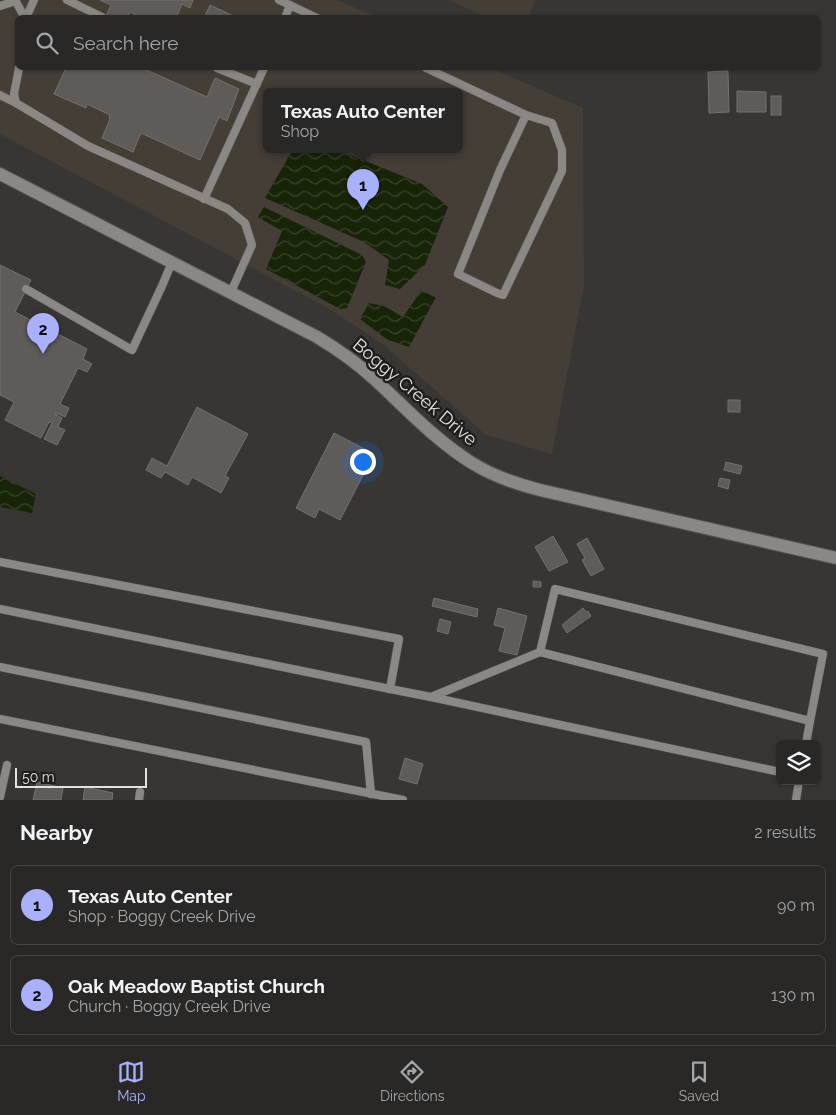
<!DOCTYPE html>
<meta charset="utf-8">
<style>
body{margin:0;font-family:Raleway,sans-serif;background:#363433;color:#f1f3f6}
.controls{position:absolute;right:15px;bottom:15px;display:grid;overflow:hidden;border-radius:8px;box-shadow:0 1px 4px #0004}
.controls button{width:45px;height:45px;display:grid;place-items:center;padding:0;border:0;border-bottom:1px solid #464444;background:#2a2827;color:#f1f3f6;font:25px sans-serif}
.scale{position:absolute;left:15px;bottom:12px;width:132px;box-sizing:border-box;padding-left:5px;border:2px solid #e3e2e1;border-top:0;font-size:14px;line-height:18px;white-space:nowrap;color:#e3e2e1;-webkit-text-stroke:4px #1f1e1d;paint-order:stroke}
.you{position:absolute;left:362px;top:461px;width:18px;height:18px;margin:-12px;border:4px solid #fff;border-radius:50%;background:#1a73e8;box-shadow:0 0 0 8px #1a73e833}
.badge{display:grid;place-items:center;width:32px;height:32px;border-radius:50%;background:#a9b0fc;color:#111;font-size:16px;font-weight:700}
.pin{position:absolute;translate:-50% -41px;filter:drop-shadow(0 1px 2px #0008)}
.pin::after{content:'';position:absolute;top:26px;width:18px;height:15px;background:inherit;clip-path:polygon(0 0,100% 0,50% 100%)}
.popup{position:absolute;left:263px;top:88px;width:200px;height:65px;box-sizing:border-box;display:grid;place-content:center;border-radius:8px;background:#2a2827;filter:drop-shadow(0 1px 4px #0005);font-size:16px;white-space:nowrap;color:#a5a6a7}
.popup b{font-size:19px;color:#f1f3f6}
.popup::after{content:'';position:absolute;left:50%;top:100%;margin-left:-10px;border:10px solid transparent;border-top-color:#2a2827}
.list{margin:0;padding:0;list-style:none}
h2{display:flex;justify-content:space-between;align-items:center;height:65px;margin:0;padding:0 20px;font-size:21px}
h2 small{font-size:16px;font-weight:400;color:#a5a6a7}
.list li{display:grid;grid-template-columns:32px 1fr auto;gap:15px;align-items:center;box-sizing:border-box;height:80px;margin:0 10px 10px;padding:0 10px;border:1px solid #464444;border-radius:8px}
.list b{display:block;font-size:19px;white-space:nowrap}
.list p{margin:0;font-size:16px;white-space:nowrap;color:#a5a6a7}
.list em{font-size:16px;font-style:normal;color:#a5a6a7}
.icon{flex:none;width:28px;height:28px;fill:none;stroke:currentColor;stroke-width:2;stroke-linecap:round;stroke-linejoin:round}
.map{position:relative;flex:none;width:836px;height:800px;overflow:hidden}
.search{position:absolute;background:#2a2827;box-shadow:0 1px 4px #0004;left:15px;right:15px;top:15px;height:55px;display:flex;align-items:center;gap:12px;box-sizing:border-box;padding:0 18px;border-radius:8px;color:#a5a6a7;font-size:19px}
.sheet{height:245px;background:#2a2827}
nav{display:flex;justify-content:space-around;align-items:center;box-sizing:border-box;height:70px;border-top:1px solid #464444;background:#2a2827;font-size:14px;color:#a5a6a7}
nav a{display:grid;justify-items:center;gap:2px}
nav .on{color:#a9b0fc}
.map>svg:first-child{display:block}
</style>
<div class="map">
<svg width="836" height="800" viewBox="0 0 836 800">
<defs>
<pattern id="water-waves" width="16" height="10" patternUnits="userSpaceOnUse" patternTransform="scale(1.25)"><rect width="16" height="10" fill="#182408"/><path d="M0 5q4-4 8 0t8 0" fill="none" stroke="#39442c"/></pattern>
</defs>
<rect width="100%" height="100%" fill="#383634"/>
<g fill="#443e37" fill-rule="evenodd">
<path d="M0,0H337L377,17L18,18V68H491L583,108L584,285L552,454L486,435L384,345L328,308L0,134ZM267,91H459V149H267Z"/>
<path d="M449,0H536L528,17L488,18Z"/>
</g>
<g fill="url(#water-waves)">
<path d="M293,149H336L422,184L448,207L425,265L400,289L385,285L389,260L364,242L265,198Z"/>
<path d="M264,207L362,255L366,262L347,308L340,309L266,269L282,231L258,217Z"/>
<path d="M421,291L436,297L409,347L388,340L360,319L369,303L384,306L403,317Z"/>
<path d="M0,476L36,494L32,513L0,507Z"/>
</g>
<g fill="#5e5b59" stroke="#73706e">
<path d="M100,0H193L190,8L182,4L176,18H142L130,12L127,18H105L111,5Z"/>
<path d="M210,5L238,18H204Z"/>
<path d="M66,68H142L207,97L215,78L239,89L227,121L219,117L200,160L141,133L133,152L102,138L110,119L109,118L110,115L87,104L86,108L54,94Z"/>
<path d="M728,71L729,112L709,113L708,72Z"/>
<path d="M737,91L766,92V112H737Z"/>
<rect x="771" y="96" width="10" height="19"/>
<path d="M0,265L31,280L15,312L87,349L83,359L92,364L87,372L78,368L60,404L69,408L65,417L56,413L55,414L62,418L58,427L65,430L57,445L44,439L52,423L49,422L41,438L5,420L14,402L0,395Z"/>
<rect x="728" y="400" width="12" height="12"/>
<path d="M197,407L248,434L225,476L229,478L221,493L192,477L188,485L165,472L161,478L146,470L152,458L167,466Z"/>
<path d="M334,433L374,454L340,520L319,509L315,518L296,508Z"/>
<path d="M726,462L742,466L740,474L724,470Z"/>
<path d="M720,478L730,480L728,489L718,486Z"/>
<path d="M553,536L568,562L549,571L535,547Z"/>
<path d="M587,538L604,569L591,576L582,560L585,558L577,544Z"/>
<path d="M533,581L541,582V587H533Z"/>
<path d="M434,598L478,609L477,617L432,606Z"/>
<path d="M498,608L527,616L517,655L499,651L505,628L494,625Z"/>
<path d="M583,608L586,612L588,611L591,616L567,633L562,625Z"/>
<path d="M440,619L451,622L448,634L437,631Z"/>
<path d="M405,758L423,764L417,784L399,779Z"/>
<path d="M37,782L63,788L61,800H33Z"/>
<path d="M85,787L113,793L112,800H83Z"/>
</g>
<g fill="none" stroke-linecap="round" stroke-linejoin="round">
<defs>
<g id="service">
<path d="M15,0L25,18"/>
<path d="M67,0L102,17"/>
<path d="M279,0L317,18"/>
<path d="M0,6L16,1"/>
<path d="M26,18L34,0"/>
<path d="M285,18L290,5"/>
<path d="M19,68L14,94L16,103L88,146L228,209L245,223L252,245L231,292"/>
<path d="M217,68L257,84"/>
<path d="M426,68L526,115L552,123L562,150V171L503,295L497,293L458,274L500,170L526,115"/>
<path d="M0,95L16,103"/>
<path d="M204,199L264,68"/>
<path d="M26,289L132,350L162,286L172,262"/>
<path d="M0,562L399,639L390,689L431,697L540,652L810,721L823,654L555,589L540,652"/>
<path d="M0,609L390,689"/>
<path d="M0,667L366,742L371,794"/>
<path d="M431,697L780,772"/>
<path d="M0,719L403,800"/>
<path d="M806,744L810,721"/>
<path d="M0,797L7,765"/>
<path d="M139,800L140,792"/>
<path d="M796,800L799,781"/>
</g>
<path id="minor" d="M0,174L317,337C337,349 356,362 373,378C405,407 435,440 472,463C493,476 516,484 540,490L836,558"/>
</defs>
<use href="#service" stroke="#575553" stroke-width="9"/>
<use href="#minor" stroke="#575553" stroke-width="14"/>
<use href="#service" stroke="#8a8784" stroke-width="8"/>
<use href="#minor" stroke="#8a8784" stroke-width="12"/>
</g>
<g text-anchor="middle" stroke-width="5" stroke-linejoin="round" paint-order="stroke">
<g font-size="18" fill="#e3e2e1" stroke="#1f1e1d">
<text transform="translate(415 392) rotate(40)" y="6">Boggy Creek Drive</text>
</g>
</g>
</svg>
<div class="controls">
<button><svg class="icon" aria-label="layers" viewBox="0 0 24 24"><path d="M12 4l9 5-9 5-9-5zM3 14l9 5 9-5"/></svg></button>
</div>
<div class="scale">50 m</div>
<div class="you"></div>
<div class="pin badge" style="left:363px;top:210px">1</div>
<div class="popup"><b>Texas Auto Center</b>Shop</div>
<div class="pin badge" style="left:43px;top:354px">2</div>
<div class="search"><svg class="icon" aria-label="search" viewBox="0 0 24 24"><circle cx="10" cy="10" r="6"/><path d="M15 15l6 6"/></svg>Search here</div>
</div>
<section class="sheet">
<h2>Nearby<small>2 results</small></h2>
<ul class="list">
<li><span class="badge">1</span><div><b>Texas Auto Center</b><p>Shop · Boggy Creek Drive</p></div><em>90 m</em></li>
<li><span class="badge">2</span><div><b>Oak Meadow Baptist Church</b><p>Church · Boggy Creek Drive</p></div><em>130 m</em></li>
</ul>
</section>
<nav>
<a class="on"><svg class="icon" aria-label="map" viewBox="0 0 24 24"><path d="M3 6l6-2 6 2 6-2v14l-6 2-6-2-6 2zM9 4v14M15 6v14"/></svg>Map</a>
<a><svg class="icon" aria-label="directions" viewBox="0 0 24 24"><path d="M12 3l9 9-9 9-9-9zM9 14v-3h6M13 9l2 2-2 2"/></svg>Directions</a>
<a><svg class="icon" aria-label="saved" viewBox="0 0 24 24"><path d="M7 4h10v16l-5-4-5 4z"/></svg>Saved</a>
</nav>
